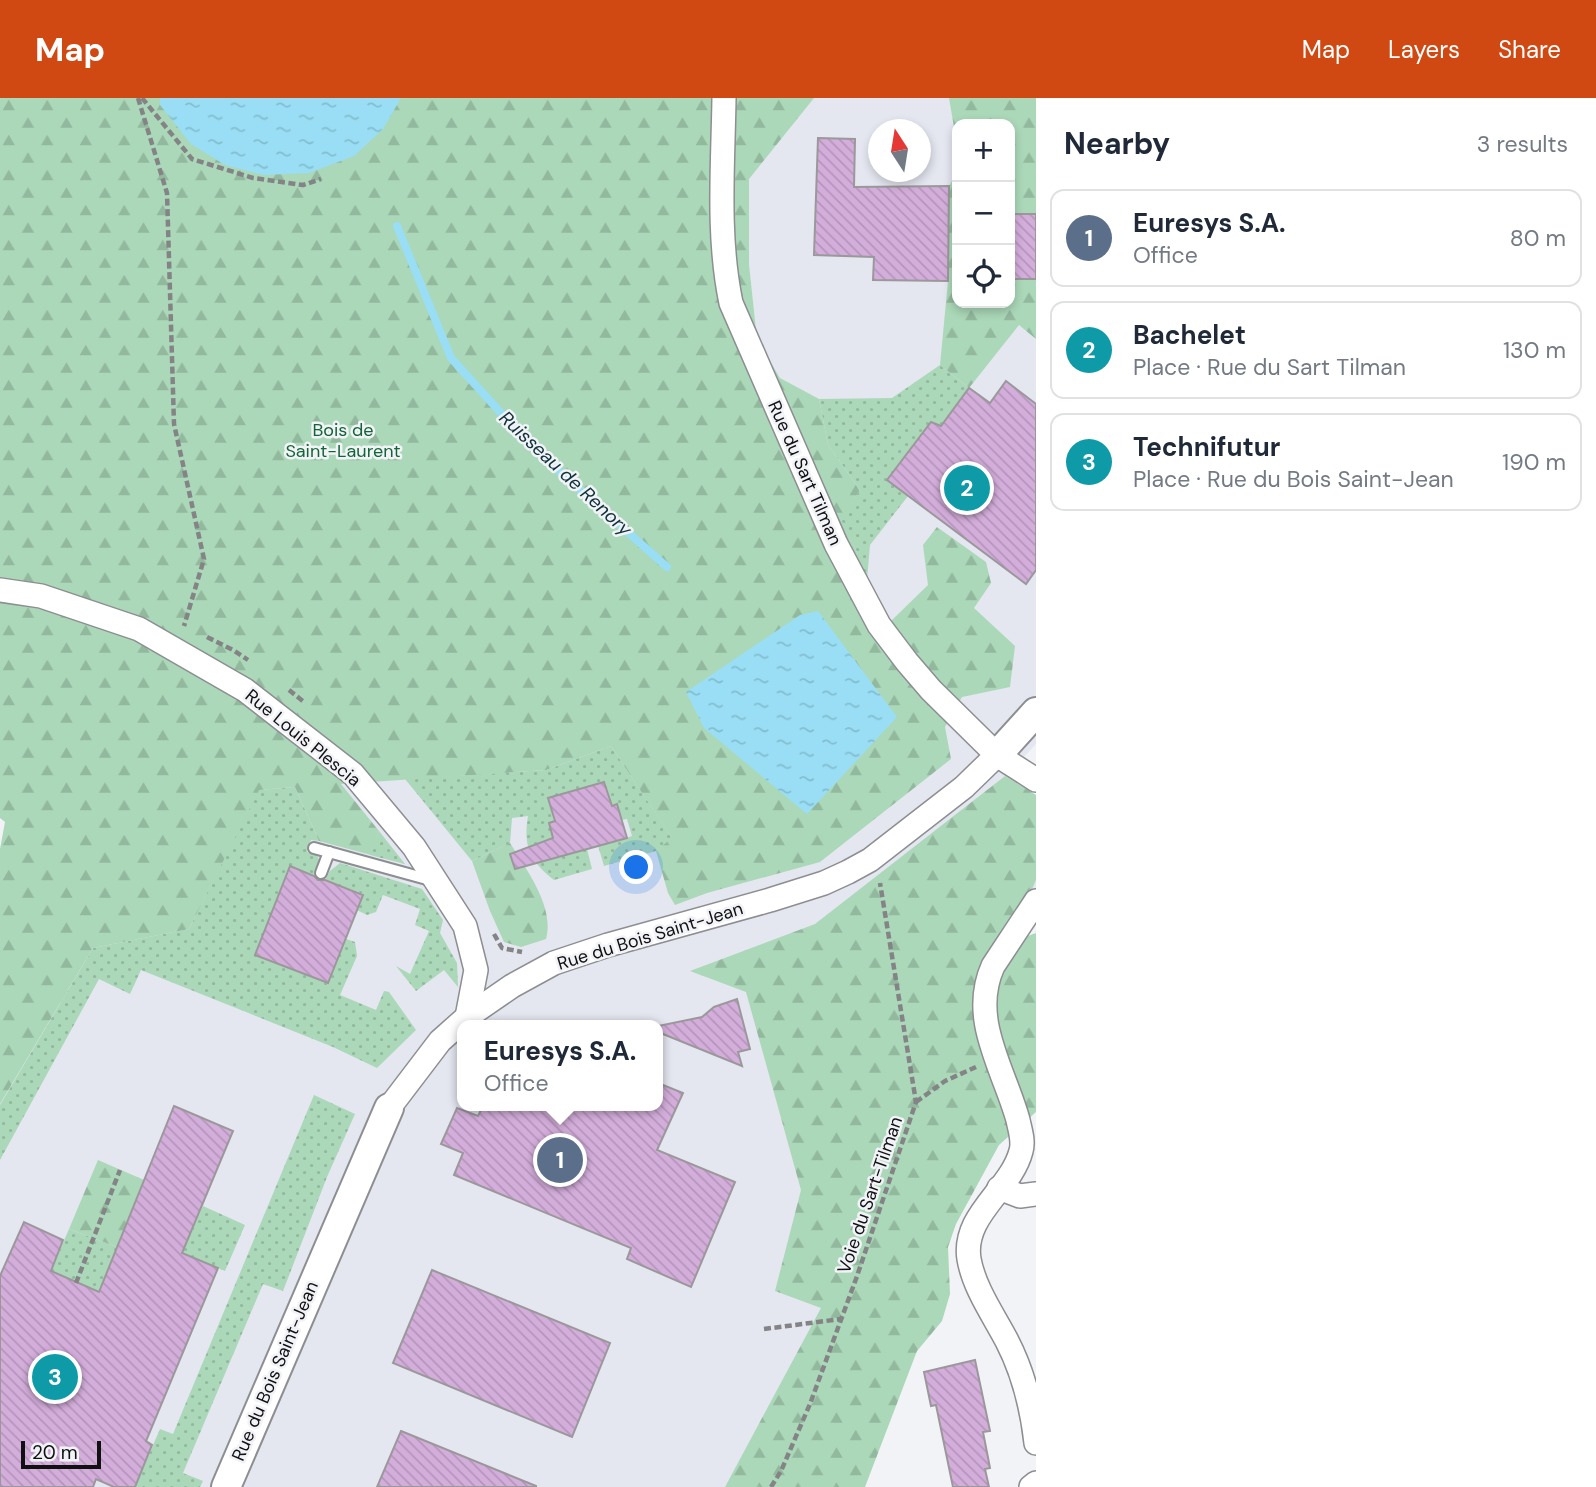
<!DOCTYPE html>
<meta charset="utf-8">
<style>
body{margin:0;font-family:"DM Sans",sans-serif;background:#f6f6f7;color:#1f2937}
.controls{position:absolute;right:21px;top:21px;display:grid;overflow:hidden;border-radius:14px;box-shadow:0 4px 10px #0003}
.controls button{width:63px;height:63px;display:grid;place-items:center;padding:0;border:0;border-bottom:2px solid #e0e1e3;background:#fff;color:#1f2937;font:35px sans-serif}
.compass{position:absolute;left:868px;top:21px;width:63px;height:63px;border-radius:50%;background:#fff;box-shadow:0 4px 10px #0003;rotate:348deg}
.scale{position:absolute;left:21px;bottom:18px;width:80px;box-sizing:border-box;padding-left:7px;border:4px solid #111113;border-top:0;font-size:19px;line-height:24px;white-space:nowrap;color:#111113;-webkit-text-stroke:5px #f2f3f7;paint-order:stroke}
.you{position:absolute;left:637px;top:770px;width:24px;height:24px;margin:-18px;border:5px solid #fff;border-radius:50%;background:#1a73e8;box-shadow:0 0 0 10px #1a73e833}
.badge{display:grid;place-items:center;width:46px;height:46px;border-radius:50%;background:#d04913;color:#fff;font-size:23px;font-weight:700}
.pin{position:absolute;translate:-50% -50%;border:4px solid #fff;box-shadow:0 2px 7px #0006}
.popup{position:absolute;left:457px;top:922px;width:206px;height:91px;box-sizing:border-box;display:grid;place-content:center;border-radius:14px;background:#fff;filter:drop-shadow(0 2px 5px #0005);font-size:23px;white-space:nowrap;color:#747a83}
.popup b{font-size:26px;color:#1f2937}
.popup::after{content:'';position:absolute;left:50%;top:100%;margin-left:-14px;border:14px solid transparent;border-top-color:#fff}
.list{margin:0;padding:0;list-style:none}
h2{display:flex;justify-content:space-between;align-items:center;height:91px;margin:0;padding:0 28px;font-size:30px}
h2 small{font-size:23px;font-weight:400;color:#747a83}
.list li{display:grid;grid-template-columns:46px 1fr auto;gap:21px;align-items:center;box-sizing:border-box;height:98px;margin:0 14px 14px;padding:0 14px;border:2px solid #e0e1e3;border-radius:14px}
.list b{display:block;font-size:26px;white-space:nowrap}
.list p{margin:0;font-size:23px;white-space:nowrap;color:#747a83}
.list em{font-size:23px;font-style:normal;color:#747a83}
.icon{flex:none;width:38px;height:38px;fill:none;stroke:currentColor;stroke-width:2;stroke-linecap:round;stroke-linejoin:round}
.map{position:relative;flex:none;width:1036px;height:1389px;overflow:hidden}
header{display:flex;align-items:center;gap:42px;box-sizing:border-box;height:98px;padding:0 35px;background:#d04913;color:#fff}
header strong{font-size:33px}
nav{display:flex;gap:38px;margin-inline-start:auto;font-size:24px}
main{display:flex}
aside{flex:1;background:#fff}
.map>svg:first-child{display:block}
</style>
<header>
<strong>Map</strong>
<nav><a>Map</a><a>Layers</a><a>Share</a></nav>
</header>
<main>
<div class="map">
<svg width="1036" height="1389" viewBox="0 0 1036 1389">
<defs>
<pattern id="grass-dots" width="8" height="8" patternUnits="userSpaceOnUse" patternTransform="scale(1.75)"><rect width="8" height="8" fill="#abd8b8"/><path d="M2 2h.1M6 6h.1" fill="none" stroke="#92b89d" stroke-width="1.8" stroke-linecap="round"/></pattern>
<pattern id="forest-firs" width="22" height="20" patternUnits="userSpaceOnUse" patternTransform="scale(1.75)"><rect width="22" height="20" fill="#abd8b8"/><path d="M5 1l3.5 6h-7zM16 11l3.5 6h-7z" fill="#92b89d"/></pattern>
<pattern id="water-ripples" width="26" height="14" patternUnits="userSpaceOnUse" patternTransform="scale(1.75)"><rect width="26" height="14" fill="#99def4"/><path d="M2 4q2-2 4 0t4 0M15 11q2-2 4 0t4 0" fill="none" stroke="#83bdd0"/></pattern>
<pattern id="building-back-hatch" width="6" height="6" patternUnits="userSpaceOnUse" patternTransform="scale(1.75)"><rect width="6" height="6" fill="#d4aedb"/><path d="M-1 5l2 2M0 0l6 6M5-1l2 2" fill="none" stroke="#b595bb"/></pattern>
</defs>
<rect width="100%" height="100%" fill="#f2f3f7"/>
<path fill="#e4e6f0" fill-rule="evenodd" d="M725,0H1036V646L1007,677L1036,712V789L781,1389H0V1006L93,850L0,470L898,545L858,466L801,292L780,280L757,241L749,166V93ZM957,26H1010V205H957ZM878,32H920V74H878ZM462,927H658V1008H462Z"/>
<g fill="url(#grass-dots)">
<path d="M940,267L969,290L941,328L931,325L888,382L908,398L870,447L867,482L858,466V456L840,421L860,392L828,347L819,301L892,300Z"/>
<path d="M611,648L673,741L656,753L604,768L597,744L610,741L611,745L632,738L627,721L621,722L617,706L612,708L605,685L548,700L554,723L549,725L553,740V760L573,755L586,747L592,771L554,782C530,763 523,749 528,718L512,720L510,745L472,763L405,681L546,672Z"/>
<path d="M295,689L319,743L311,742L307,754L317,757L320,764L315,778L291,769L256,857L328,885L346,841L355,844L357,858L340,897L376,912L384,893L389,894L416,932L377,970L333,949L141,872L130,896L99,881L0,1062V1007L93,850L189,831L258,692Z"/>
<path d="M379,733L405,766L370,757Z"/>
<path d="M340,765L422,791L443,822L440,835L457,865L458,889L444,872L416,893L396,868L410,876L429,833L415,827L420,811L383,797L376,814L367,817L357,812L363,796L325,782L330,773Z"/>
<path d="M314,997L355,1016L327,1079L283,1193L263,1186L183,1375L203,1383L200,1389H135L160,1331L173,1336Z"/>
<path d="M203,1108L245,1127L225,1173L182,1155Z"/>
<path d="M69,1131L117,1149L99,1194L51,1173Z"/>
</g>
<g fill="url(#forest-firs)">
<path d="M0,0H814L749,81V166L757,241L780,280L819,301L828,347L860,392L841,421L858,456V467L890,524L928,487L923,447L937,429L986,464L991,485L974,510L1015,548L1010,589L962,599L945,629L951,661L820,764L707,795L675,807L668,795L656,753L672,740L611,648L546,672L341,686L379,733L371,757L319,743L295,689L259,692L189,831L93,850L0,1006V751L5,724L0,720Z"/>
<path d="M949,0H1036V116H1010V26H957V46Z"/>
<path d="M957,75V205H1010V181H1036V241L1019,227L969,290L940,267L948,183L949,88Z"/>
<path d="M1005,678L1036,697V782L1008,845L1036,835V1014L999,1047L956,1126L948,1149L950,1196L942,1223L917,1253L865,1389H725L821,1210L775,1193L801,1092L746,894L690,873L815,826Z"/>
<path d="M510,745C526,771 555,809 546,841L521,849L504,844L490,813L472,763Z"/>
<path d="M98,1062L144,1082L150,1067L167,1075L142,1089L117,1149L69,1131Z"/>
</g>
<g fill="url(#water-ripples)">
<path d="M160,0H401L383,31L354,58L309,75L264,77L225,67L191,46L160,7Z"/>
<path d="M818,513L897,619L807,716L704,630L686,594L800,517Z"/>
</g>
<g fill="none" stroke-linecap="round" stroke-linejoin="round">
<path stroke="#99def4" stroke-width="8" d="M397,128L451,260L532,349L667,469"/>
</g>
<g fill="url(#building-back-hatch)" stroke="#9b989b" stroke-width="2">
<path d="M818,40L855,41L854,89L949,88L948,183L873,182L874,159L814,157Z"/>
<rect x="1010" y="116" width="26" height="65"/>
<path d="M1006,283L1036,306V472L1026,486L887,382L931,324L941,328L969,290L990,305Z"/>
<path d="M604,684L612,708L617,706L627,740L515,771L510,756L553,740L549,725L555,723L548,700Z"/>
<path d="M290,768L314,778L318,782H325L363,797L328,885L255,857Z"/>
<path d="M737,901L750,951L738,954L742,968L658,934V928L702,919L714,909Z"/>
<path d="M658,985L683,995L657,1052L735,1084L691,1189L627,1161L631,1150L454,1077L463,1055L441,1046L457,1010L478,1018L483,1008H658Z"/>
<path d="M174,1008L233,1033L182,1155L218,1170L146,1343L152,1347L135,1389H114L96,1381L93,1389H0V1178L24,1124L63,1142L51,1173L99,1194Z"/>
<path d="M432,1172L610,1245L572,1339L393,1265Z"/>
<path d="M975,1262L990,1333L983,1334L990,1370L985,1371L989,1389H953L936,1307L931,1308L924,1274Z"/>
<path d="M401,1333L536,1388V1389H377Z"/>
</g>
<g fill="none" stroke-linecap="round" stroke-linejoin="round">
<defs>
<g id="service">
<path d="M314,750L434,783"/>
<path d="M321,775L329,754"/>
</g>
<g id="minor">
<path d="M724,0C723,68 717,138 731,205L836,446L879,527L907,564L931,592L997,657L1036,682"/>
<path d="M0,492L41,498L139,531L245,592L353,676L414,749L465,828L476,872L467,919"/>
<path d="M1036,803L993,868C969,921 1004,971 1018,1022C1020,1032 1024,1043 1021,1053C1011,1092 962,1117 969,1161C974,1190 994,1218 1007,1243C1024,1276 1032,1309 1036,1345"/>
<path d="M389,1010L440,943L467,919L512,888L554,865L608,847L770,802L824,785L848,774L870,762L964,689L997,657"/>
<path d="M999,1090L1020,1098L1036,1096"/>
<path d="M1031,1389L1036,1385"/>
</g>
<g id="tertiary">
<path d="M997,657L1036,614"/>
<path d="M226,1389L389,1010"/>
</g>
</defs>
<use href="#service" stroke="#8d8e91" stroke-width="14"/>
<use href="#minor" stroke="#8d8e91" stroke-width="26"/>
<use href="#tertiary" stroke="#8d8e91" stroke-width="32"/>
<g stroke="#848487" stroke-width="4.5" stroke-dasharray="7 3.5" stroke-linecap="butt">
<path d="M138,0L167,95L174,326L204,461L184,528"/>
<path d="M142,0L192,61L253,80L303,87L321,81"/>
<path d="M207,539L233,552L248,562"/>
<path d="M289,592L304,604"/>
<path d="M494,836L502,850L522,854"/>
<path d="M916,1004L945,983L976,969"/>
<path d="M76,1185L120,1072"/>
<path d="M764,1231L841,1221"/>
<path d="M771,1389L781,1373L810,1306L856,1181L916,1004L880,785"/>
</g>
<use href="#service" stroke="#fff" stroke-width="10"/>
<use href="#minor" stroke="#fff" stroke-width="23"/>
<use href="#tertiary" stroke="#fff" stroke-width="28"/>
</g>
<g text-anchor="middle" stroke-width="5" stroke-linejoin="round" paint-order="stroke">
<g font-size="18" fill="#136538" stroke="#f2f3f7">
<text x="343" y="338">Bois de<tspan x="343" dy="21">Saint-Laurent</tspan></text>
</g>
<g font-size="18" fill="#111113" stroke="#f2f3f7">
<text transform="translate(805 375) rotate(66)" y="6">Rue du Sart Tilman</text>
<text transform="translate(303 640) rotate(39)" y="6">Rue Louis Plescia</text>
<text transform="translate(650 838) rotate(-17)" y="6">Rue du Bois Saint-Jean</text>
<text transform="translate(870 1097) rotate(-71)" y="6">Voie du Sart-Tilman</text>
<text transform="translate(275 1273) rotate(-67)" y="6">Rue du Bois Saint-Jean</text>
</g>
<g font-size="19" font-style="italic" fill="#10323b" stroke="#f2f3f7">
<text transform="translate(566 375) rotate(43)" y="7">Ruisseau de Renory</text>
</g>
</g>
</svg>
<div class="controls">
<button>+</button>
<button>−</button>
<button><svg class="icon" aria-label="locate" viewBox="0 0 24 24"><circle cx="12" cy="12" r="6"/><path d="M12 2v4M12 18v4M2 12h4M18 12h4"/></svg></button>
</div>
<svg class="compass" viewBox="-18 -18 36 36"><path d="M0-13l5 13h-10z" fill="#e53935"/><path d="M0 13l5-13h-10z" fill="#747a83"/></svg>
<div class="scale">20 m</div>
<div class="you"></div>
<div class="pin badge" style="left:560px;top:1062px;background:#5c6f8a">1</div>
<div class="popup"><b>Euresys S.A.</b>Office</div>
<div class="pin badge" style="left:967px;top:390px;background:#0f9aa8">2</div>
<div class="pin badge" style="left:55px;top:1279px;background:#0f9aa8">3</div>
</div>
<aside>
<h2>Nearby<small>3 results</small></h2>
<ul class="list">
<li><span class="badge" style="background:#5c6f8a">1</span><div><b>Euresys S.A.</b><p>Office</p></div><em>80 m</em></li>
<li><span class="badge" style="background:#0f9aa8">2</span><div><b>Bachelet</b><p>Place · Rue du Sart Tilman</p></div><em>130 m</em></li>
<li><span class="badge" style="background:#0f9aa8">3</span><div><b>Technifutur</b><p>Place · Rue du Bois Saint-Jean</p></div><em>190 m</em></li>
</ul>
</aside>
</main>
